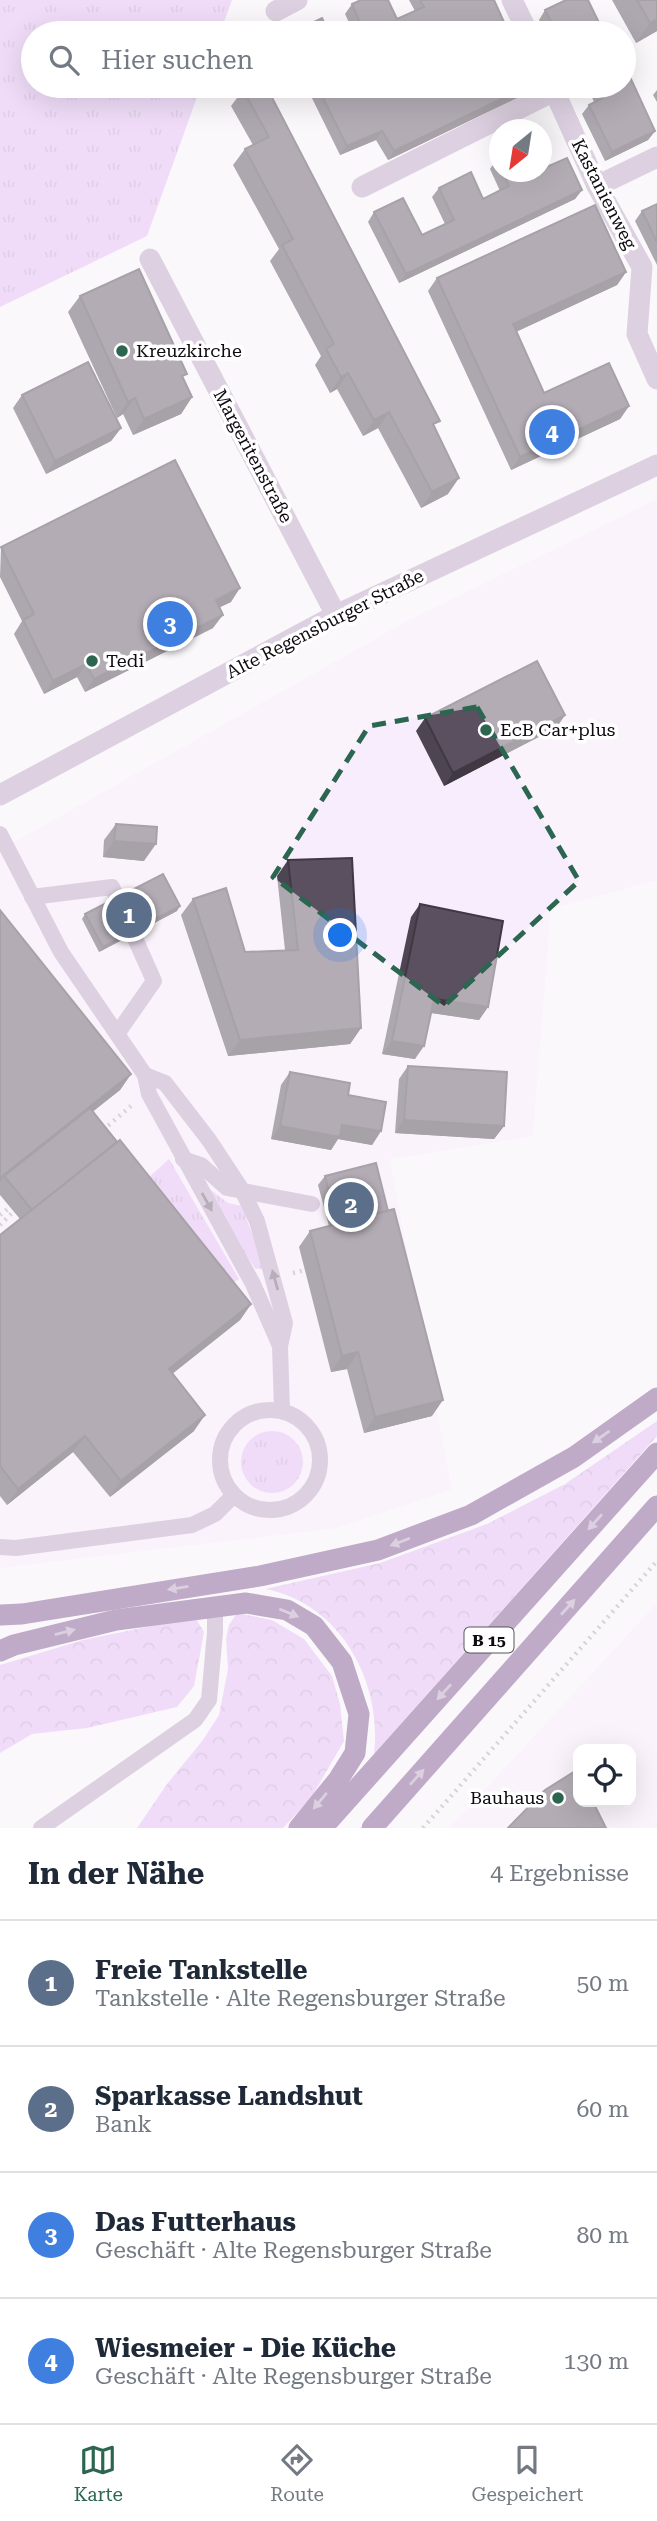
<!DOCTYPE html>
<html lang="de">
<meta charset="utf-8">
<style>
body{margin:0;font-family:"Roboto Serif",serif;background:#f6f6f7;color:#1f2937}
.controls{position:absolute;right:21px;bottom:21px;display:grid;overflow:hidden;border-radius:14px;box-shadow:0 7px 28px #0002}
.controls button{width:63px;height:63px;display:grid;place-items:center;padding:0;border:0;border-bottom:2px solid #e0e1e3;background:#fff;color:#1f2937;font:35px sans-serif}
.compass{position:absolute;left:489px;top:119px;width:63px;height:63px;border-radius:50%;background:#fff;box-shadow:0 7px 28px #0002;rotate:210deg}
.you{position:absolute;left:341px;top:936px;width:24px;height:24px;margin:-18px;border:5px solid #fff;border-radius:50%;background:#1a73e8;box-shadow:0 0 0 10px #1a73e833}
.badge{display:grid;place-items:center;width:46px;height:46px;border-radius:50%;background:#2c6650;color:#fff;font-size:23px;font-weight:700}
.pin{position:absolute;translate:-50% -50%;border:4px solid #fff;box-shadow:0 2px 7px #0006}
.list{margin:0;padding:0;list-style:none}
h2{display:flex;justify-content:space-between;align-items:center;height:91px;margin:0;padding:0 28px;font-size:30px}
h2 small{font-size:23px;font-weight:400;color:#747a83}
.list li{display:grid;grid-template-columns:46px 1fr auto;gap:21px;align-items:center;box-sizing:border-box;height:126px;padding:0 28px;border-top:2px solid #e0e1e3}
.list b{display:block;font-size:26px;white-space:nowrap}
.list p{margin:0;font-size:23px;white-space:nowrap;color:#747a83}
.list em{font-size:23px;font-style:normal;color:#747a83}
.icon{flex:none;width:38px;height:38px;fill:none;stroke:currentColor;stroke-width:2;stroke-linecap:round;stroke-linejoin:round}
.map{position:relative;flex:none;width:657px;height:1828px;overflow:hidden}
.search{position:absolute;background:#fff;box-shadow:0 7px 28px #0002;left:21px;right:21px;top:21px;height:77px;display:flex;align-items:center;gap:18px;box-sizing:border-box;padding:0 24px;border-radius:38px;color:#747a83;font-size:26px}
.sheet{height:595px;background:#fff}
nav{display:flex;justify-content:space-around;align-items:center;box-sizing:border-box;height:98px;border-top:2px solid #e0e1e3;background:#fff;font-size:19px;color:#747a83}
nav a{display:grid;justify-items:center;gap:4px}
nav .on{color:#2c6650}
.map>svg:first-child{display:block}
</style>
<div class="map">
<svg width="657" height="1828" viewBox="0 0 657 1828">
<defs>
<pattern id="grass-tufts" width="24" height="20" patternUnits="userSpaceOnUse" patternTransform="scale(1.75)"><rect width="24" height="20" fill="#e2bbf4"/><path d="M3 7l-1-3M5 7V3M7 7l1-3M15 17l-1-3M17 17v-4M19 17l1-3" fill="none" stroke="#c19fd0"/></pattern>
<pattern id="forest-crowns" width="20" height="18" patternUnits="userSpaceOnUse" patternTransform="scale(1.75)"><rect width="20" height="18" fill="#e2bbf4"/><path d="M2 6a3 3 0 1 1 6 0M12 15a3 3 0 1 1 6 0" fill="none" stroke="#c19fd0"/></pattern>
</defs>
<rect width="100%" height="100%" fill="#fbf8fc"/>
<g fill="#f8edfd" fill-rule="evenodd">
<path d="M657,499V880L551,909L533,1136L390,1159L452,1490L338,1528L0,1568V850L409,620Z"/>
<path d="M657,1603V1828H449ZM578,1749H631V1802H578Z"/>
</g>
<g fill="url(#grass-tufts)">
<path d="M0,0H232L220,33H33V86H201L147,236L0,307Z"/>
<path d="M169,1159L239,1279L233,1283L147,1179Z"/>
<path d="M208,1188L228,1203L242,1206L263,1264L261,1269L255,1268L245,1254Z"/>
<circle cx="272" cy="1462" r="31"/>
</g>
<g fill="url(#forest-crowns)">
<path d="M657,1421V1436L374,1754C383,1682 340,1603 265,1589L380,1563L487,1524L565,1484Z"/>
<path d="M237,1613L272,1620L304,1639L332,1676L340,1704L344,1741L311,1798L283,1828H137L167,1784L203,1740L219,1715L228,1669L226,1639L229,1625Z"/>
<path d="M195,1617L204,1632L194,1686L177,1707L87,1728L32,1734L0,1753V1665L83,1640Z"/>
</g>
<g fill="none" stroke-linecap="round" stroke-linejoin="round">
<g stroke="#aba8ac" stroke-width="4.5" stroke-dasharray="2 5" stroke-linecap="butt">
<path d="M103,1130L131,1106"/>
<path d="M0,1215L13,1205"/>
<path d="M0,1225L17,1208"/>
<path d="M293,1273L305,1270"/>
<path d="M423,1828L657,1561"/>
</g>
<g stroke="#b8a2c2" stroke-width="16">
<path d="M0,834L61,952L145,1075L149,1094L253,1284L280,1346"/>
<path d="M32,897L112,887L154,981L117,1034"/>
<path d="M145,1075L165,1083L209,1140L242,1190L257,1221L285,1323L280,1346L282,1411"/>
<path d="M183,1159L201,1165L227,1188L312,1204"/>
<circle cx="270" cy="1460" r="50"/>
<path d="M0,1547L16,1548L192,1525L215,1514L234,1495"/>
<path d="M41,1828L195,1720L209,1700L215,1632V1607"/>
</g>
<g stroke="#b8a2c2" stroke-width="21">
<path d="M512,0L528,33"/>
<path d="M276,11L297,0"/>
<path d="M552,86L597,186L642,267L637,334L657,379"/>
<path d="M597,186L657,157"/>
<path d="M362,187L554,91"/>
<path d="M150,259L336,615"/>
</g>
<path stroke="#b8a2c2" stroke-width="21" d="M0,795L336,615L657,465"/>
<g stroke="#764c88" stroke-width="21">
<path d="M0,1615L22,1614L260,1576L378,1550L471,1515L574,1457L657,1398"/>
<path d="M0,1651L14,1645L116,1620L246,1603L287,1610L314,1626L342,1662L359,1714L355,1753L338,1780L299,1828"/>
<path d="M322,1828L657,1453"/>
<path d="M372,1828L657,1506"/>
</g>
</g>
<g fill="#4e4553">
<path d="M409,0H494L509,33H354L345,14L352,4L397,19L415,11Z"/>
<path d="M612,0H657V31L636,43Z"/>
<path d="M545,10L604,33H545L539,20Z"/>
<path d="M306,86H531L527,93L388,160L376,140L340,155Z"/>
<path d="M587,86H624L655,131L648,140L605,161L582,114L589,105L594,102Z"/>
<path d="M243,90L435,428L448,494L421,508L378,428L363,436L337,389L330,393L315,365L321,356L270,261L279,249L233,165L245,149L253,145L231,106Z"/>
<path d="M657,90V102L653,95Z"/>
<path d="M500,158V172H542L582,190L575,199L399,283L368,222L374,212L422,235L445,224L432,197L439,188L483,199L500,191L490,169L496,160Z"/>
<path d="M657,204V265L635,221L642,211Z"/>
<path d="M626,272L617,285L516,332L544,393L629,406L620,419L511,470L428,291L437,278Z"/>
<path d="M80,296L184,379L192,397L181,414L133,435L123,414L117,418L68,312Z"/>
<path d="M22,395L121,428L111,441L46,474L13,408Z"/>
<path d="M1,547L231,602L219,607L213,628L85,692L77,677L44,694L14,634L22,621L0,577Z"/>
<path d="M565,715L556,728L444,786L416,731L425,718Z"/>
<path d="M116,824L144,861L103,857L104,840Z"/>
<path d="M288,860L361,1028L350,1044L228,1056L181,915L193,899L245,952L285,950L277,876Z"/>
<path d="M420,904L488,1007L479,1020L431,1013L415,1059L382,1054L411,917Z"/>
<path d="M0,910L131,1074L120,1090L93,1111L251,1304L240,1320L172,1374L194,1431L110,1497L73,1452L7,1505L0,1496V1235L20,1219L0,1195Z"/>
<path d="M177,911L99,952L82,919L85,914Z"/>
<path d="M408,1066L504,1126L494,1139L395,1133L399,1079Z"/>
<path d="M290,1072L348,1095L381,1131L372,1145L338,1139L331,1150L271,1139L281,1085Z"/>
<path d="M325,1176L432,1416L364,1433L347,1369L331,1372L299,1247L310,1231L329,1226L318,1185Z"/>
</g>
<g fill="#403843">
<path d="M657,19V31L636,43L650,23Z"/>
<path d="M528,86H531L527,93L388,160L394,151Z"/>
<path d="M382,131L376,140L340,155L347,146Z"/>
<path d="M655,131L648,140L605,161L612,152Z"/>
<path d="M582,190L575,199L399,283L406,274Z"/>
<path d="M626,272L617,285L504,337L513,324Z"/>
<path d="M348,373L337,389L330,393L341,377Z"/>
<path d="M192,397L181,414L133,435L144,419Z"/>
<path d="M135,398L123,414L117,418L128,402Z"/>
<path d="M629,406L620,419L511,470L520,457Z"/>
<path d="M389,412L378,428L363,436L374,420Z"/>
<path d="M121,428L111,441L46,474L55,461Z"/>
<path d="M459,478L448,494L421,508L432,492Z"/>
<path d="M240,588L231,602L206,614L216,600Z"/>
<path d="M223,615L213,628L85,692L94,679Z"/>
<path d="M86,664L77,677L44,694L53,681Z"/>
<path d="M565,715L556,728L444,786L453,773Z"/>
<path d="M114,841L156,844L144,861L103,857Z"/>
<path d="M180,906L177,911L99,952L103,947Z"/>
<path d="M434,999L488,1007L479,1020L425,1012Z"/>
<path d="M361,1028L350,1044L228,1056L240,1040Z"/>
<path d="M392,1041L424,1046L415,1059L382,1054Z"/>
<path d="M131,1074L120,1090L7,1180L4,1176L0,1182V1178Z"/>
<path d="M404,1120L504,1126L494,1139L395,1133Z"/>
<path d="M342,1125L381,1131L372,1145L338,1139L331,1150L271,1139L280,1126Z"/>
<path d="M251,1304L240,1320L158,1385L169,1369Z"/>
<path d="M358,1352L347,1369L331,1372L342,1356Z"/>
<path d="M443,1400L432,1416L364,1433L375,1417Z"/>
<path d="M205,1415L194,1431L110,1497L121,1481Z"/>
<path d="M85,1436L73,1452L7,1505L18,1489Z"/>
</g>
<g fill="#5b5060" stroke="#403843" stroke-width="2">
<path d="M361,0H388L397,19L424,7L420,0H494L509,33H361L364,32L352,4Z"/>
<path d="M566,0H588L604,33H557L545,10Z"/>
<path d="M637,0H657V19L650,23Z"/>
<path d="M322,18L329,33H291Z"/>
<path d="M624,64L655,131L612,152L589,105L603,98L598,86H624Z"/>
<path d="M249,86H266L440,421L433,424L459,478L432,492L389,412L374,420L348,373L341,377L326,349L334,344L282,245L293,239L245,149L269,137L243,90Z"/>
<path d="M317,86H528L394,151L382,131L347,146Z"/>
<path d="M567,158L582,190L406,274L374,212L403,198L422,235L454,220L439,188L471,172L483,199L509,186L502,172H542V169Z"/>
<path d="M657,204V242L642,211Z"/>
<path d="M595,205L626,272L513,324L544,393L609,363L629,406L520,457L437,278Z"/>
<path d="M139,269L187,374L182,376L192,397L144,419L135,398L128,402L80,296Z"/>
<path d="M88,362L121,428L55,461L22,395Z"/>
<path d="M175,460L240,588L216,600L223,615L94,679L86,664L53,681L23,620L34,614L1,547Z"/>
<path d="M537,661L565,715L453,773L425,718Z"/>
<path d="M116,824L157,827L156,844L114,841Z"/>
<path d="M352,858L361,1028L240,1040L193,899L226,888L245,952L298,950L288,860Z"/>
<path d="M163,874L180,906L103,947L85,914Z"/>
<path d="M420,904L503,921L488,1007L434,999L424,1046L392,1041Z"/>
<path d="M0,910L131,1074L0,1178Z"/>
<path d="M408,1066L507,1072L504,1126L404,1120Z"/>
<path d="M290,1072L350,1083L348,1095L386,1102L381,1131L342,1125L340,1137L280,1126Z"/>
<path d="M90,1108L117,1142L32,1210L4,1176Z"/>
<path d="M120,1140L251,1304L169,1369L205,1415L121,1481L85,1436L18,1489L0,1466V1235Z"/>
<path d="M376,1163L388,1211L337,1224L325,1176Z"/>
<path d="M394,1209L443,1400L375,1417L358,1352L342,1356L310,1231Z"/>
<path d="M577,1770L578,1772V1802H593L606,1828H508L545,1790Z"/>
</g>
<defs><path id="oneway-solid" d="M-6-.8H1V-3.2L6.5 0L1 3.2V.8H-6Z" transform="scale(1.75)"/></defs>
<g fill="#64566a">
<use href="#oneway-solid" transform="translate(207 1202) rotate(61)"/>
<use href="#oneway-solid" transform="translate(275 1280) rotate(-106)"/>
</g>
<g fill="#b49dbe">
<use href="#oneway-solid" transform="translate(601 1437) rotate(145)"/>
<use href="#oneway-solid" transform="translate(595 1522) rotate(132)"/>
<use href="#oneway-solid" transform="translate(400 1542) rotate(159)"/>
<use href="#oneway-solid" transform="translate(178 1588) rotate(171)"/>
<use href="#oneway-solid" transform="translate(568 1607) rotate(-48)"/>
<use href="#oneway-solid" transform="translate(289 1613) rotate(22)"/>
<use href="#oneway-solid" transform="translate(65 1632) rotate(-14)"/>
<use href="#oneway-solid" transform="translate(444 1692) rotate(132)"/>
<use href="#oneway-solid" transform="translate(417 1777) rotate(-48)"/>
<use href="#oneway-solid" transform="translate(320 1801) rotate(130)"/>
</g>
<path d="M0 0H657V1828H0ZM477,707L579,881L444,1006L273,877L369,726Z" fill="#fbf8fc" fill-opacity=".55" fill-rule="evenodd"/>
<path fill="none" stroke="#2c6650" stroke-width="5" stroke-dasharray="14 9" stroke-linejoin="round" d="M477,707L579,881L444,1006L273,877L369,726Z"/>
<g fill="#2c6650" stroke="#fff" stroke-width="2.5">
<circle cx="122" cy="351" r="7"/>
<circle cx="92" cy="661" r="7"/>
<circle cx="486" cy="730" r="7"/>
<circle cx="558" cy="1798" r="7"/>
</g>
<g text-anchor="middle" stroke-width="7" stroke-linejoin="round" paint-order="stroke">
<rect fill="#fff" stroke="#575458" stroke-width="2" x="464.5" y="1627.5" width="49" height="25" rx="5"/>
<g font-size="16" font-weight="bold" fill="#0f0b11">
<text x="489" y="1646">B 15</text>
</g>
<g font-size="18" fill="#0f0b11" stroke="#fff">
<text transform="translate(604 194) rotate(63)" y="6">Kastanienweg</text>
<text transform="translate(253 456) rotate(62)" y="6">Margeritenstraße</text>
<text transform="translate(325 624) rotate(-27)" y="6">Alte Regensburger Straße</text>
</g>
<g font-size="18" fill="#0f0b11" stroke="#fff" text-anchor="start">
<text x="136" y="357">Kreuzkirche</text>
<text x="106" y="667">Tedi</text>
<text x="500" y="736">EcB Car+plus</text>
<text x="544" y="1804" text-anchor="end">Bauhaus</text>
</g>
</g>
</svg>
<div class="controls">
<button><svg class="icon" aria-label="locate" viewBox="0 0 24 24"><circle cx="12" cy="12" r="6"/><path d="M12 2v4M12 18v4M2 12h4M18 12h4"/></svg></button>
</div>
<svg class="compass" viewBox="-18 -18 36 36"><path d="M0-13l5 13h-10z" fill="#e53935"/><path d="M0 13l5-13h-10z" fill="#747a83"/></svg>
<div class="you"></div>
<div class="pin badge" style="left:129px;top:915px;background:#5c6f8a">1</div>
<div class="pin badge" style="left:351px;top:1205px;background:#5c6f8a">2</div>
<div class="pin badge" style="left:170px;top:624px;background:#3f7fe0">3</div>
<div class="pin badge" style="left:552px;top:432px;background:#3f7fe0">4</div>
<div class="search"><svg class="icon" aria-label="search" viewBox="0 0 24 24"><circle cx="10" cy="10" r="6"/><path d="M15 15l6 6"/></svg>Hier suchen</div>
</div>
<section class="sheet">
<h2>In der Nähe<small>4 Ergebnisse</small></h2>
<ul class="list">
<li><span class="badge" style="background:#5c6f8a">1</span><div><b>Freie Tankstelle</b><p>Tankstelle · Alte Regensburger Straße</p></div><em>50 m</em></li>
<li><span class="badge" style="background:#5c6f8a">2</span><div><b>Sparkasse Landshut</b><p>Bank</p></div><em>60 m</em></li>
<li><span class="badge" style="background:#3f7fe0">3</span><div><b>Das Futterhaus</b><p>Geschäft · Alte Regensburger Straße</p></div><em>80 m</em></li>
<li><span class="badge" style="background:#3f7fe0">4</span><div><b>Wiesmeier - Die Küche</b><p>Geschäft · Alte Regensburger Straße</p></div><em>130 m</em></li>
</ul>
</section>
<nav>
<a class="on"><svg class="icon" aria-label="map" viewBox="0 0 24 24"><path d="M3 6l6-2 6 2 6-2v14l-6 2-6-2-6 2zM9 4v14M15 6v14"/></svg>Karte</a>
<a><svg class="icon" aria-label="directions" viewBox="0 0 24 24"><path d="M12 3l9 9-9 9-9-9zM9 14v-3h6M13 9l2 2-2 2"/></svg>Route</a>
<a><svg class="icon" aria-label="saved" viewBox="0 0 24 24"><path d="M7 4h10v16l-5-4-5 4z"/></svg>Gespeichert</a>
</nav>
